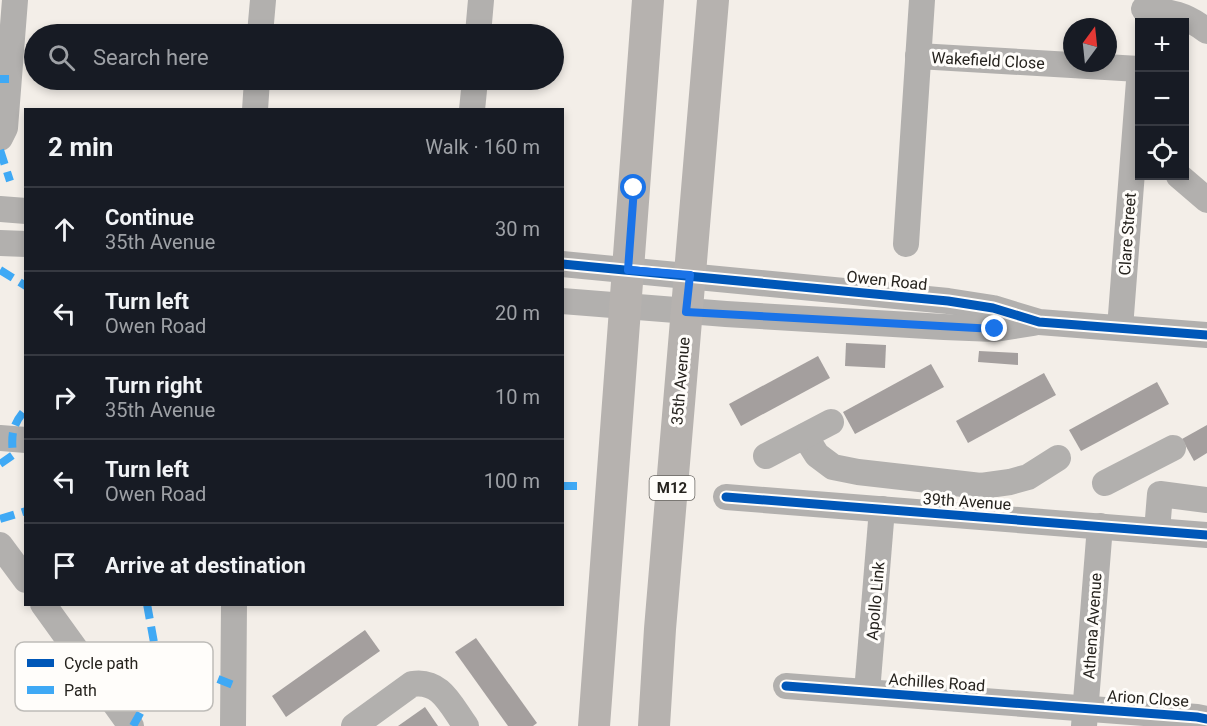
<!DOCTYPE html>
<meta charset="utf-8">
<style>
body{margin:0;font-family:Roboto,sans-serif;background:#20242c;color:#f1f3f6}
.controls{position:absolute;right:18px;top:18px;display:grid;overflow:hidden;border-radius:0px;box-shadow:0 3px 9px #0003}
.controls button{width:54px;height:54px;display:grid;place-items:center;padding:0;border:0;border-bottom:2px solid #363941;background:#171b24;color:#f1f3f6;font:30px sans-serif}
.compass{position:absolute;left:1063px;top:18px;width:54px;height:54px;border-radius:50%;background:#171b24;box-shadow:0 3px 9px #0003;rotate:15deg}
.stop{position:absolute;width:18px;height:18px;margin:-14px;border:4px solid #1a73e8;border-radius:50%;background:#fff}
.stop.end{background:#1a73e8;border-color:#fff;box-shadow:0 2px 6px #0008}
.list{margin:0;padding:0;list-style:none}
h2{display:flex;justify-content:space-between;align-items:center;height:78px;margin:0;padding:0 24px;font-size:26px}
h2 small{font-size:20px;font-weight:400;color:#9ea1a6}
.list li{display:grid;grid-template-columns:39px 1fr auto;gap:18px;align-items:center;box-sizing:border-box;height:84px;padding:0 24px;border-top:2px solid #363941}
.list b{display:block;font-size:22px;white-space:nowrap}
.list p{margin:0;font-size:20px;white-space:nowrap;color:#9ea1a6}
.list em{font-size:20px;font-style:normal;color:#9ea1a6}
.icon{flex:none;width:33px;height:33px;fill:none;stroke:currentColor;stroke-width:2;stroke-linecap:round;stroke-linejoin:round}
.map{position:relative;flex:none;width:1207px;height:726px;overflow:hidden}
.search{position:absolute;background:#171b24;box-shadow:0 3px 9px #0003;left:24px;top:24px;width:540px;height:66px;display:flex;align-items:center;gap:15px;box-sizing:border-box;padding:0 21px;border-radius:33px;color:#9ea1a6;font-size:22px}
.panel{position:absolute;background:#171b24;box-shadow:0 3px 9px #0003;left:24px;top:108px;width:540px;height:498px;border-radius:0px}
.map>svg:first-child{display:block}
</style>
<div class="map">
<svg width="1207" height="726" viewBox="0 0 1207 726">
<rect width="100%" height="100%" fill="#f3eee8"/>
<g fill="#a49f9e">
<path d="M846,343L886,345L885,368L845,366Z"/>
<path d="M979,351L1018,353V365L978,362Z"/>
<path d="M818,356L830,378L741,426L729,404Z"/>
<path d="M931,364L944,387L855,434L843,412Z"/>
<path d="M1044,373L1056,395L968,443L956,421Z"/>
<path d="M1157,382L1169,404L1081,451L1069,430Z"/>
<path d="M1207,425V453L1194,461L1182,439Z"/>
<path d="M365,630L380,651L286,717L272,696Z"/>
<path d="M476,638L537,723L533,726H508L455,652Z"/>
<path d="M425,707L438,726H398Z"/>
</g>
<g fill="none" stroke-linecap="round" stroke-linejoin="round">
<g stroke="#b2b0ae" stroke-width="26">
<path d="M1144,9C1171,12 1185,14 1207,31"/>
<path d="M260,34L263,0"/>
<path d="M478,34L481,0"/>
<path d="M918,56L1139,69"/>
<path d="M255,110L257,80"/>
<path d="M472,110L475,80"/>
<path d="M0,138L5,128L15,0"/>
<path d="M1179,176L1207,200"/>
<path d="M0,209L26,211"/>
<path d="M0,243L26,244"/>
<path d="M906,244L922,0"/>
<path d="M562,264L948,301L993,308L1039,322L1207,335"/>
<path d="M562,301L726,314L944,327L995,329L1033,323"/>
<path d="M1120,328L1140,68"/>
<path d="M805,436L817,455L833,467L858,472L981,486L1010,482L1028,477L1058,458"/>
<path d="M0,438L26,440"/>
<path d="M766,456L831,422"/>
<path d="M1105,483L1173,448"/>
<path d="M726,497L1207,535"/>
<path d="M1157,531L1160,494L1207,500"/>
<path d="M0,545L26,580"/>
<path d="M43,604L131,726"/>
<path d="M786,686L1197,717L1207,719"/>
<path d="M867,692L882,509"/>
<path d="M233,726L234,604"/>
<path d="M354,726L412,684C441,679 451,706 466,726"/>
<path d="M1084,726L1100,526"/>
</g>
<g stroke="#b6b2af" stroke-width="32">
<path d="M594,726L648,0"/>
<path d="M654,726L660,629L713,0"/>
</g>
<g stroke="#3fa9f5" stroke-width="8" stroke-dasharray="15 8" stroke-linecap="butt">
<path d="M0,79H9"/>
<path d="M0,150L10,181"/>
<path d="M0,270L26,286"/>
<path d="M0,464L13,455C11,434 12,425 26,409"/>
<path d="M562,486H584"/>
<path d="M0,519L26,511"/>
<path d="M147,604L155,648L196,670L233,685"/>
<path d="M133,726L147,701L155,648"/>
</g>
<defs>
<g id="cycleway">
<path d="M562,264L948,301L993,308L1039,322L1207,335"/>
<path d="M726,497L1207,535"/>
<path d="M786,686L1197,717L1207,719"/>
</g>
</defs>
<use href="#cycleway" stroke="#fffdfa" stroke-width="13"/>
<use href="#cycleway" stroke="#0057b8" stroke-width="9"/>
</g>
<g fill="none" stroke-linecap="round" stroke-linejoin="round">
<path stroke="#1a73e8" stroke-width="8" d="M634,188L628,270L690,275L686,312L995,329"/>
</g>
<g text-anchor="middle" stroke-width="6" stroke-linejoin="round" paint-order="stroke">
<rect fill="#fffdfa" stroke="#676460" stroke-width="1.5" x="649.5" y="476" width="45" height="24" rx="4.5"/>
<g font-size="15" font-weight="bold" fill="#26231e">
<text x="672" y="493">M12</text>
</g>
<g font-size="16" fill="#26231e" stroke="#fffdfa">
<text transform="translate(988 60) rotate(3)" y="6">Wakefield Close</text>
<text transform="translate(1127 234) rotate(-86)" y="6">Clare Street</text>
<text transform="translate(887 280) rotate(6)" y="6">Owen Road</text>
<text transform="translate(680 381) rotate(-85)" y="6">35th Avenue</text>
<text transform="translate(967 501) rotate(4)" y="6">39th Avenue</text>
<text transform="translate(875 601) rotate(-85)" y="6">Apollo Link</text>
<text transform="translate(1092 626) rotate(-86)" y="6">Athena Avenue</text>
<text transform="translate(937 682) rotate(4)" y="6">Achilles Road</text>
<text transform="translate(1148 698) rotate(4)" y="6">Arion Close</text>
</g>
</g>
<rect x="15" y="642" width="198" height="69" rx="9" fill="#fffdfa" stroke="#bebcb8" stroke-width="1.5"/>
<rect x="27" y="659" width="27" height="8" fill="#0057b8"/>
<rect x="27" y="686" width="27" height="8" fill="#3fa9f5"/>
<g font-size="16" fill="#26231e">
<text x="64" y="669">Cycle path</text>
<text x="64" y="696">Path</text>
</g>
</svg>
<div class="controls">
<button>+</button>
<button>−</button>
<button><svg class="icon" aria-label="locate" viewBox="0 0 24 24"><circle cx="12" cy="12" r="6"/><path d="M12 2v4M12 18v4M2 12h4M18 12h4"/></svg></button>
</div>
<svg class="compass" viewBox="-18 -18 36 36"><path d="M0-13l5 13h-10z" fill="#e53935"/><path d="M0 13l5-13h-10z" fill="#9ea1a6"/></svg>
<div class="stop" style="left:634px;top:188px"></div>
<div class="stop end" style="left:995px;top:329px"></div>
<div class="search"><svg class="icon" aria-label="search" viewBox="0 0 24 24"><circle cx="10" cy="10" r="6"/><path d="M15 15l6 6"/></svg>Search here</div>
<section class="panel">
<h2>2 min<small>Walk · 160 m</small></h2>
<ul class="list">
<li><svg class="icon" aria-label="ahead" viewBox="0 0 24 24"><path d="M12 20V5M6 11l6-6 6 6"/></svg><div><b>Continue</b><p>35th Avenue</p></div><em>30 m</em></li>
<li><svg class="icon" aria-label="left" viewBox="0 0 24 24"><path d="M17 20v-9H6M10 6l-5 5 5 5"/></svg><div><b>Turn left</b><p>Owen Road</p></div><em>20 m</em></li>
<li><svg class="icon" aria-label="right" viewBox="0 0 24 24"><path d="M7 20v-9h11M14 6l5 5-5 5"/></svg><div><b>Turn right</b><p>35th Avenue</p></div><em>10 m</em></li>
<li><svg class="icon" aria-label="left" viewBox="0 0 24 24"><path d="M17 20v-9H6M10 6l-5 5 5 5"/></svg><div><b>Turn left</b><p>Owen Road</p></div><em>100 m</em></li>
<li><svg class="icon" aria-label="arrive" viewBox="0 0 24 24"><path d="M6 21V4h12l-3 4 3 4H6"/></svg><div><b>Arrive at destination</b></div></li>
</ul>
</section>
</div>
